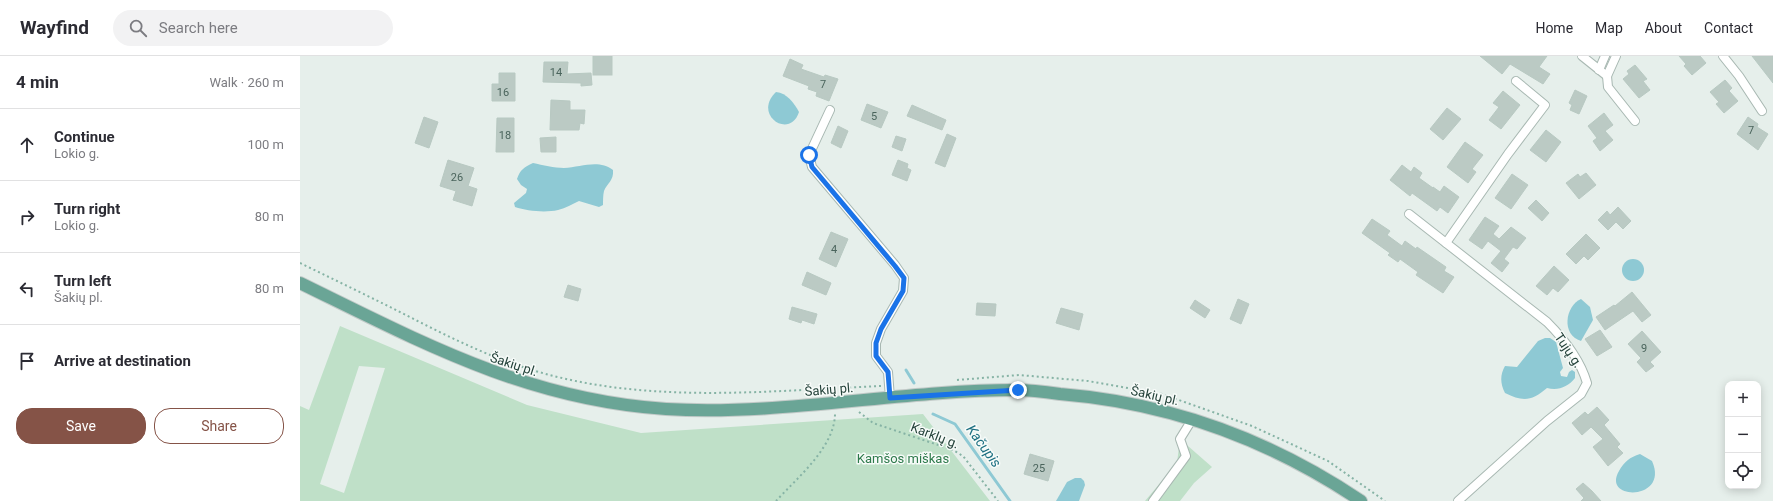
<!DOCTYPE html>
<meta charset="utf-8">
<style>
body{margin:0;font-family:Roboto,sans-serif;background:#f2f2f3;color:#2b2b33}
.controls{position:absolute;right:12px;bottom:12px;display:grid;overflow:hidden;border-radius:8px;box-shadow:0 2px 10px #0003}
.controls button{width:36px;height:36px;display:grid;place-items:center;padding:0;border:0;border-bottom:1px solid #e1e1e2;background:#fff;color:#2b2b33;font:20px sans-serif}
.stop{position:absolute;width:12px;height:12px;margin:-9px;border:3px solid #1a73e8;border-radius:50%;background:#fff}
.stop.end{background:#1a73e8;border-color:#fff;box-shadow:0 1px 4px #0008}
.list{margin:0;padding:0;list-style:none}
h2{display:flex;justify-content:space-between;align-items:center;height:52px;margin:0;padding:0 16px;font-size:17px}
h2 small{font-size:13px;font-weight:400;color:#7c7c81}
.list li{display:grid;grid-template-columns:26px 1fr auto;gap:12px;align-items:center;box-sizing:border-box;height:72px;padding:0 16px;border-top:1px solid #e1e1e2}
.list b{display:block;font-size:15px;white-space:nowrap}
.list p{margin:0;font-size:13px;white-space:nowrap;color:#7c7c81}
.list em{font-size:13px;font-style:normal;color:#7c7c81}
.actions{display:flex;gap:8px;padding:12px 16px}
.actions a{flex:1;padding:9px 0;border:1px solid #855347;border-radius:16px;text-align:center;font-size:14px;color:#855347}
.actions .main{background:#855347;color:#fff}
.icon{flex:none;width:22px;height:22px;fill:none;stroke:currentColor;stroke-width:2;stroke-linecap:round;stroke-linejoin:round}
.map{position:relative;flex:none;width:1473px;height:445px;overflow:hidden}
header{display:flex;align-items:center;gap:24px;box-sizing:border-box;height:56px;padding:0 20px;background:#fff;border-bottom:1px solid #e1e1e2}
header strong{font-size:19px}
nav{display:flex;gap:22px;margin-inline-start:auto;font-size:14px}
.search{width:280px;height:36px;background:#f2f2f3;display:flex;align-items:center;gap:10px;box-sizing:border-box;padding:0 14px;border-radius:22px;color:#7c7c81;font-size:15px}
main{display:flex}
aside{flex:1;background:#fff}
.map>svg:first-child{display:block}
</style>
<header>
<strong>Wayfind</strong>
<div class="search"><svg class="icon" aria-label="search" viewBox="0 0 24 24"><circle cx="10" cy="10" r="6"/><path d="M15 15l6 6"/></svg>Search here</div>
<nav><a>Home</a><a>Map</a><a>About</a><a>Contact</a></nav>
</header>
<main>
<aside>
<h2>4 min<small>Walk · 260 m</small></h2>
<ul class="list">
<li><svg class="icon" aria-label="ahead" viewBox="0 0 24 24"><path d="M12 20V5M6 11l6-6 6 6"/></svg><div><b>Continue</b><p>Lokio g.</p></div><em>100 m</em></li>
<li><svg class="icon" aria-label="right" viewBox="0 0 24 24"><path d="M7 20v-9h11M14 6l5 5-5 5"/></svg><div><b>Turn right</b><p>Lokio g.</p></div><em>80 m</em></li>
<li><svg class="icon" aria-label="left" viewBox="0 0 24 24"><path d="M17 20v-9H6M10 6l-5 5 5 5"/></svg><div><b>Turn left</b><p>Šakių pl.</p></div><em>80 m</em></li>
<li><svg class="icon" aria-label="arrive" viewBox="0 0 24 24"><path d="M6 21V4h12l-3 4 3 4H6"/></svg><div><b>Arrive at destination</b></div></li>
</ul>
<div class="actions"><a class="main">Save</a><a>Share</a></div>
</aside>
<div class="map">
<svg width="1473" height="445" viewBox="0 0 1473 445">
<rect width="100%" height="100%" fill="#e6efeb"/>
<g fill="#bfe0c8" fill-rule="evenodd">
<path d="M40,270L227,349L341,377L623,358L690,445H0V350L9,354ZM59,310L85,312L44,437L20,428Z"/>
<path d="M880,383L912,411L894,427L880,445H845L877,407Z"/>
</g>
<g fill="#8ec9d4">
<path d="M476,36C487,37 494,47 499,56C490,84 452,59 476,36Z"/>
<path d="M233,107C243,109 254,112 264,112C281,111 299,103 313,114C314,125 307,127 304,135C303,139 303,145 303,149L299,151L279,145C272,148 266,152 258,154C245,157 227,155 215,151L214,147L226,137L227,133L221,129L217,123C220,114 224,111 233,107Z"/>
<circle cx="1333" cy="214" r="11"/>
<path d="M1281,243L1290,251L1293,264L1281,285C1261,279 1265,250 1281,243Z"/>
<path d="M1245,282H1250L1256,286L1263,312L1260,316L1261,320L1267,321L1269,316L1272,314L1275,316V322C1268,331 1258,335 1247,332C1232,345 1223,346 1205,337C1200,327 1200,319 1205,310L1217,311L1238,285Z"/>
<path d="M1340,398L1352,405C1370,445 1301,445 1319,415C1324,406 1330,401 1340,398Z"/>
<path d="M775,422H781L784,425L785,429L779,445H756L767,426Z"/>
</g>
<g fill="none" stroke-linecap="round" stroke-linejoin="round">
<g stroke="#8ec9d4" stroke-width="3">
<path d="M606,314L614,327"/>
<path d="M633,358L655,368L710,445"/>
</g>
</g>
<g fill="#bbcac4" stroke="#b8c9c2">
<rect x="293" y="0" width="19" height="19"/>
<path d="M1180,0H1247L1239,11L1250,18L1243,28L1210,8L1202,18Z"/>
<path d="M1379,0H1400L1406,7L1392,19L1384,10L1386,8Z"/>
<path d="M1452,0H1473V27Z"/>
<path d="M490,3L503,9L501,13L524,21L525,19L538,23L529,45L516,40L517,36L508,33L509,30L483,20Z"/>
<path d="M244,6H268L267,18L291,17L292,29L281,30V27L243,26Z"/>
<path d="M1335,9L1347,23L1343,25L1350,34L1339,42L1323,23L1329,18L1327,15Z"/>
<path d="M199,17H215V45H192V28H199Z"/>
<path d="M1425,24L1432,32L1429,35L1438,45L1424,57L1416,48L1419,46L1410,36Z"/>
<path d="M1275,34L1287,40L1279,58L1270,54L1272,49L1269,47Z"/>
<path d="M1203,35L1220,49L1201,73L1189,64L1199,51L1193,47Z"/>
<path d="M251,44L270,45V54H285L284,68L280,67L279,74H250Z"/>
<path d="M567,48L588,56L581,72L561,64Z"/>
<path d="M612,49L646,64L642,74L607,60Z"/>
<path d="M1147,52L1161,63L1143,84L1130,73Z"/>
<path d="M1304,57L1313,69L1305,75L1313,84L1300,95L1293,85L1297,82L1288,70Z"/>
<path d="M124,61L138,66L129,92L115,87Z"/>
<path d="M1448,61L1458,68L1457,71L1468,78L1458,94L1437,78Z"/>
<path d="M197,62H214V96H196Z"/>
<path d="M538,70L548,75L541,92L531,87Z"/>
<path d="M1246,74L1261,86L1246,106L1230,94Z"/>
<path d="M647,78L656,82L645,111L635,107Z"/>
<path d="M596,80L606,83L602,95L592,91Z"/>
<path d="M256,81V96H241L240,82Z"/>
<path d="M1165,86L1183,99L1172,113L1176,116L1168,127L1147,111Z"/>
<path d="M148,104L174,112L168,130L177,133L172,150L153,144L156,135L140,130Z"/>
<path d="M598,104L608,108L607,112L611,114L607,125L592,119Z"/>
<path d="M1102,109L1111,116L1114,111L1122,117L1119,122L1133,132V131L1140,136L1144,130L1159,141L1148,157L1140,151L1137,155L1112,137L1110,140L1090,124Z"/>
<path d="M1286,117L1296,129L1279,143L1266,127L1278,118L1280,121Z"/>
<path d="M1212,118L1228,129L1211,153L1195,142Z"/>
<path d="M1236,144L1249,157L1242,165L1228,152Z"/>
<path d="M1318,151L1331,165L1323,173L1316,166L1308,174L1298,164L1307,155L1310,159Z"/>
<path d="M1185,161L1199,170L1193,178L1199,183L1211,171L1226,182L1217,193L1213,191L1204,203L1209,207L1202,216L1191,207L1201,195L1188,185L1182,193L1169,184Z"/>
<path d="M1072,163L1090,175L1087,179L1102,190L1105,185L1116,193L1117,191L1146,211L1144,215L1154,221L1143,237L1116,219L1118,216L1100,203L1098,206L1088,199L1090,197L1062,177Z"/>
<path d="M531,176L548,183L536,211L519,203Z"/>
<path d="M1286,178L1300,192L1288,204L1284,200L1276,208L1266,198Z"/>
<path d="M1254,210L1269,224L1258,236L1253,232L1247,239L1236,230Z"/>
<path d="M507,216L531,227L526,239L502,229Z"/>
<path d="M268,229L281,233L278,245L264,241Z"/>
<path d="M1332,236L1351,259L1342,266L1333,255L1305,274L1296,261L1314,249L1315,250Z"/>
<path d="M938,243L949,248L941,268L930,263Z"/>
<path d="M895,244L910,254L905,262L890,252Z"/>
<path d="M677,247L696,248L695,260L676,259Z"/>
<path d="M492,251L517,258L514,268L502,264L501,267L489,263Z"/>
<path d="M761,252L783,258L779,274L756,267Z"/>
<path d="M1300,274L1312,291L1297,300L1285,283Z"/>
<path d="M1342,275L1361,296L1350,306L1354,310L1346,316L1337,306L1341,302L1328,288Z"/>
<path d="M1297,351L1309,364L1304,369L1320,388L1317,391L1323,397L1308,410L1293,391L1303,383L1291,371L1282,379L1272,367L1285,356L1288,359Z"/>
<path d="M730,398L754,405L748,425L724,418Z"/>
<path d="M1283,427L1292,435L1301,445H1281L1284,442L1276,433Z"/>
</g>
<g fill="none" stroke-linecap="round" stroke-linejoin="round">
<defs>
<g id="street">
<path d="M1282,0L1307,20"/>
<path d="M1423,0L1439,20L1462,55"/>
<path d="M1299,14L1305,0"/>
<path d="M1307,20L1308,31L1335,65"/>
<path d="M1307,20L1316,0"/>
<path d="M530,54L509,99L512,111L595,209L604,222L603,235L581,273L576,287V300L588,316L590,342"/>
<path d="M1109,158L1247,266C1265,284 1280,303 1287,327L1281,338L1247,365L1158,445"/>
<path d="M1146,187L1208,98L1245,49L1216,25"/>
<path d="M853,445L886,400L880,383L893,362"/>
</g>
<path id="primary" d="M0,227C121,286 227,344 366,353C483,360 599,334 716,334C731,334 746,336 760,338C871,347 969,383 1061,445"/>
</defs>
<use href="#street" stroke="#a8b8b2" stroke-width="10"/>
<use href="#primary" stroke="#c2cac8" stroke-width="14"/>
<g stroke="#86b3a5" stroke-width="2" stroke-dasharray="2 3" stroke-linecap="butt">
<path d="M0,207C33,223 66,239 98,255C141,277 184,299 229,313C343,349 464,335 581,330"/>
<path d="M657,324L719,319L788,325L862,338L952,370L1028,405L1085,445"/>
<path d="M559,356L573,367L653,394L663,400L698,445"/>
<path d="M476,445C498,421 536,390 535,356"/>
</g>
<use href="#street" stroke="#fff" stroke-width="8"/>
<use href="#primary" stroke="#6aa596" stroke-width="12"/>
</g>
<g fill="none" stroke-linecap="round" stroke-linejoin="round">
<path stroke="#1a73e8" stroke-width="5" d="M509,99L512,111L595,210L604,222L603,235L581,273L576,287V300L588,316L590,342L718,334"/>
</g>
<g text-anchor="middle" stroke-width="3" stroke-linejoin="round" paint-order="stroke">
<g font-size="11" fill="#4a645c">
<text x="256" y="20">14</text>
<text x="523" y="32">7</text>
<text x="203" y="40">16</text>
<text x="574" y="64">5</text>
<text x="1451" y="78">7</text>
<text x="205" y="83">18</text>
<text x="157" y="125">26</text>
<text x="534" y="197">4</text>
<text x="1344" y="296">9</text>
<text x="739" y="416">25</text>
</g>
<g font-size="13" fill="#24423a" stroke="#f7fbf9">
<text transform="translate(1269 294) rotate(56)" y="5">Tujų g.</text>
<text transform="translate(214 308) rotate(18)" y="5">Šakių pl.</text>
<text transform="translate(529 333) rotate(-5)" y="5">Šakių pl.</text>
<text transform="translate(855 339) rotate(13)" y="5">Šakių pl.</text>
<text transform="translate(635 379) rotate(21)" y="5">Karklų g.</text>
</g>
<g font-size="13" fill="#2d7a4b" stroke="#f7fbf9">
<text x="603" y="407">Kamšos miškas</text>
</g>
<g font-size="14" font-style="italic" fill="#1c6f80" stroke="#f7fbf9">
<text transform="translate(684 390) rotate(54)" y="5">Kačupis</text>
</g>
</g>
</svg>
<div class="controls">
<button>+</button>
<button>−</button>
<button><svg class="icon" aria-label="locate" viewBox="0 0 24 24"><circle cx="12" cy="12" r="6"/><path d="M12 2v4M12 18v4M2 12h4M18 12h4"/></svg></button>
</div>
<div class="stop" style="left:509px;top:99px"></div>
<div class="stop end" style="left:718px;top:334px"></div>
</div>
</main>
